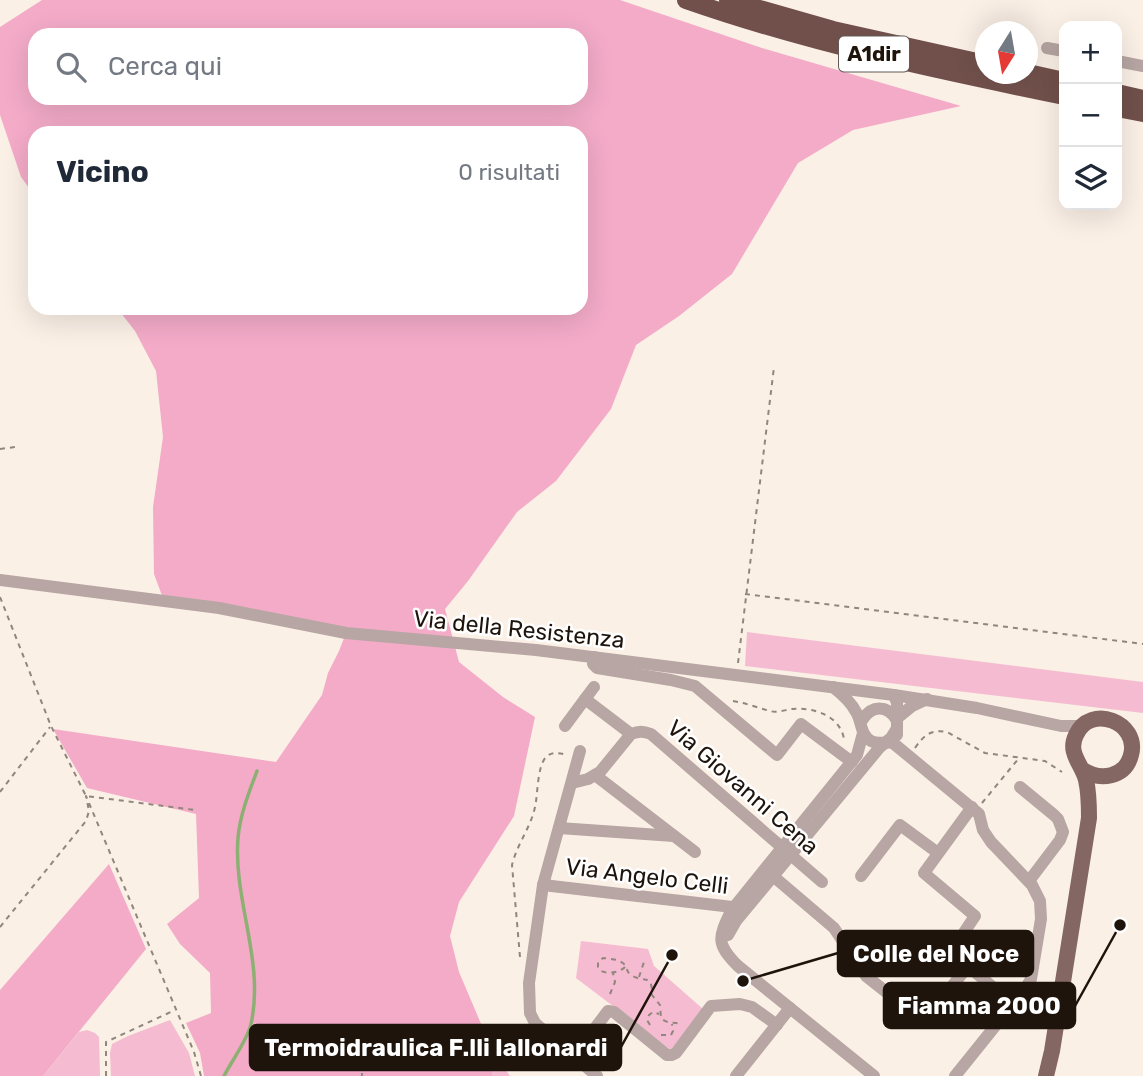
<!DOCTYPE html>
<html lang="it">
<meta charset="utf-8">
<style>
body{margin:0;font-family:Rubik,sans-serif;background:#f2f2f3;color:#1f2937}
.controls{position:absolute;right:21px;top:21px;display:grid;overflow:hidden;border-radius:14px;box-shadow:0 7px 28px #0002}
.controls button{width:63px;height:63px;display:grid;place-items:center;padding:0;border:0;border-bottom:2px solid #e0e1e3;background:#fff;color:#1f2937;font:35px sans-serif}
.compass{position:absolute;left:975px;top:21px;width:63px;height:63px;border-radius:50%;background:#fff;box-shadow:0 7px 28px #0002;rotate:191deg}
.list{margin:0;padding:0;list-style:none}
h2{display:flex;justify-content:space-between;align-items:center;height:91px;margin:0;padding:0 28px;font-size:30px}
h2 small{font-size:23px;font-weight:400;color:#747a83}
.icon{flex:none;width:38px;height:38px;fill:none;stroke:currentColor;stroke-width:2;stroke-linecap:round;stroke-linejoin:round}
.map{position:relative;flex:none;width:1143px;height:1076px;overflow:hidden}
.search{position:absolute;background:#fff;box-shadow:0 7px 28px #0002;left:28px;top:28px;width:560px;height:77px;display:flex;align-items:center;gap:18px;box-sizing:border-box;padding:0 24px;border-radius:21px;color:#747a83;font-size:26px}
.panel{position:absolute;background:#fff;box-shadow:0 7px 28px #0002;left:28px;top:126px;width:560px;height:189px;border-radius:21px}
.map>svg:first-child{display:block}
</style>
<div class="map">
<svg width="1143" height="1076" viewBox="0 0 1143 1076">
<rect width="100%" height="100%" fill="#fbf0e6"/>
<g fill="#f5bbd1">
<path d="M747,632L1143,682V713L745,666Z"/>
<path d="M581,941L648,949L654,966L703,1009L671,1050L576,978Z"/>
<path d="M170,1020L189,1053L195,1076H111L110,1053L112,1044L128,1036Z"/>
<path d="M87,1030L95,1033L99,1037L100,1076H43L79,1032Z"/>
<path d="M493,1052L510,1076H492Z"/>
</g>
<g fill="#f3abc8" fill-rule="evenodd">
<path d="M42,0H620L762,48L961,106L853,130L798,163L732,274L679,316L636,345L611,409L556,481L517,512L468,581L445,609L459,662L503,697L535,717L514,816L459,902L450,936L459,972L493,1052L492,1076H204L200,1053L186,1023L211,1013L210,973L180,944L167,924L199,898L196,814L87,788L53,729L276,762L322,695L328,673L339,651L346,633L164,601L154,574L153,507L163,437L156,371L135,331L117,308H581V133H35V196L21,177L0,115V27ZM35,35H581V98H35Z"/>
<path d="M109,864L146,949L43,1076H0V990Z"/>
</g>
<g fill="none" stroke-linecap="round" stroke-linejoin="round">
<path stroke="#8eaf73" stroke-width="3.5" d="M224,1076C231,1062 248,1039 251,1024C265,962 233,900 238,838C240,815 249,792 257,771"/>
<g stroke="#90867d" stroke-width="2" stroke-dasharray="5 5" stroke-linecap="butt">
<path d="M0,449L15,447"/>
<path d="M745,594L1143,644"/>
<path d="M0,597L51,726L86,796L195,810"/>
<path d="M738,663L774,367"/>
<path d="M733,701C746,703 758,708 770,711C777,713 785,710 792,709C814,707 840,716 844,739"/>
<path d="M915,748C924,735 931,729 947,732L985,753L1045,761L1062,772"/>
<path d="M0,792L50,727"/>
<path d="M982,803L1019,758"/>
<path d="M0,927L86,821L89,811L86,796L194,1052L201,1076"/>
<path d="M520,957L512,865C517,844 531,827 535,807C538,794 537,767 546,757C552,751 559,753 567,755"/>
<path d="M625,967C619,973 608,974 601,971L598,967V962L603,958C611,959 620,959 625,965C628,970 626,971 631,975C645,984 652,972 652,995L660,1005L661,1018C668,1025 675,1021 682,1025"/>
<path d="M639,977L644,962"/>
<path d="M610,994L615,982L613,973"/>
<path d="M650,1025L647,1020L649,1015L653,1012L659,1014"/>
<path d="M361,1033L362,1076"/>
<path d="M661,1035H671L673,1031L672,1024"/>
<path d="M106,1076V1042L175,1010"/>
</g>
<g stroke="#b7a6a3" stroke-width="12">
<path d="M1047,48L1064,51"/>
<path d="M1117,61L1143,66"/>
<path d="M0,580L219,608L346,633L536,650L894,695L977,708L1061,726H1082"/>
<path d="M594,657L593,664L597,668L671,680L695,686L777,755L801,724L852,762"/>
<path d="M833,687C842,694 851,702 856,712C862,721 860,735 871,741C878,745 886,741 893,743L979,814L983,830L991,842L1032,885L1040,901L1041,919L1031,979L1025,989L955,1076"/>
<path d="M894,695L897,703V735"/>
<path d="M585,699L594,687"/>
<path d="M863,719C872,705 887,705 896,719"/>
<path d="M896,719L912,706L927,699"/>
<path d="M565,726L585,699L631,734"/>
<path d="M863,733L857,755L731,911C718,938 716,944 738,966L874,1076"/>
<path d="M580,751L543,885L529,983L530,1013L535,1023L597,1076"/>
<path d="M595,775L695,852"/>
<path d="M572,783L588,779L600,772L631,734C639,731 643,731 651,734L822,882"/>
<path d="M1020,787L1054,815L1058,819L1063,832L1060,840L1029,881"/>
<path d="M972,807L924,873L975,916L951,952L1013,1004"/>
<path d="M559,828L674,836"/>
<path d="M773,876L834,928L866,976L924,1022L968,966"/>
<path d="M861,876L900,825L938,853"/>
<path d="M543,885L741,908"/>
<path d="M728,935L736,921L880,747L891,738L896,730"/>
<path d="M573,1057L608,1011L614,1012L667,1055H672L676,1053L711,1006L740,1004L752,1007L777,1025"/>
<path d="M736,1076L790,1008"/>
</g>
<path stroke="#846662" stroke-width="16" d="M1046,1076L1052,1051L1089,818C1089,805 1089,793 1086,780C1082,764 1067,753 1076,735C1090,703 1140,722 1131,755C1125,778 1100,781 1083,770"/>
<g stroke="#71504b" stroke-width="18">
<path d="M686,0C809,43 937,70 1064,96"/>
<path d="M728,0L833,30L986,64"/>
<path d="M1028,73L1064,81"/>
<path d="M1117,93L1143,99"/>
<path d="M1117,108L1143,113"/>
</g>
</g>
<g text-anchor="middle" stroke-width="5" stroke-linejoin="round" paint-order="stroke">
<rect fill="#fff" stroke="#625a55" stroke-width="2" x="839" y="36.5" width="70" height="35" rx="5"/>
<g font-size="21" font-weight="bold" fill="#1e140c">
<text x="874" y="61">A1dir</text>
</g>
<g font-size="23" fill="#1e140c" stroke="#fff">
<text transform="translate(519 629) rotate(6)" y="8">Via della Resistenza</text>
<text transform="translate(743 787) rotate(41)" y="8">Via Giovanni Cena</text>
<text transform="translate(647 876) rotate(7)" y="8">Via Angelo Celli</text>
</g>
</g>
<path fill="none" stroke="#1e140c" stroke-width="2.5" d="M743 981L838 953M1120 925L1075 1006M672 955L621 1047"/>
<g fill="#1e140c" stroke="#fff" stroke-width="2.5">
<circle cx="743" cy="981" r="7"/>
<circle cx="1120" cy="925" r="7"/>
<circle cx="672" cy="955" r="7"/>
</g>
<g fill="#1e140c" stroke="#1e140c" stroke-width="2.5">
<rect x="838" y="931" width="195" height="45" rx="7"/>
<rect x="884" y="983" width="191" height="45" rx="7"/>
<rect x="250" y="1025" width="371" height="45" rx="7"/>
</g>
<g font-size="24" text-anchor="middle" font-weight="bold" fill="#fff">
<text x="936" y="962">Colle del Noce</text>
<text x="979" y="1014">Fiamma 2000</text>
<text x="436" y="1056">Termoidraulica F.lli Iallonardi</text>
</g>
</svg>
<div class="controls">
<button>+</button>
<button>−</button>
<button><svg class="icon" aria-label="layers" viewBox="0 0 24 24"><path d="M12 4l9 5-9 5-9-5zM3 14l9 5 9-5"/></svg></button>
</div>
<svg class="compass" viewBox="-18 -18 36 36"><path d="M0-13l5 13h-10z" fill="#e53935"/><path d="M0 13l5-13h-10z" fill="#747a83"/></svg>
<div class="search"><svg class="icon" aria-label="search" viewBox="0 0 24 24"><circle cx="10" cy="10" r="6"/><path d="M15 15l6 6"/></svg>Cerca qui</div>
<section class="panel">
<h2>Vicino<small>0 risultati</small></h2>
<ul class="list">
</ul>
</section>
</div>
